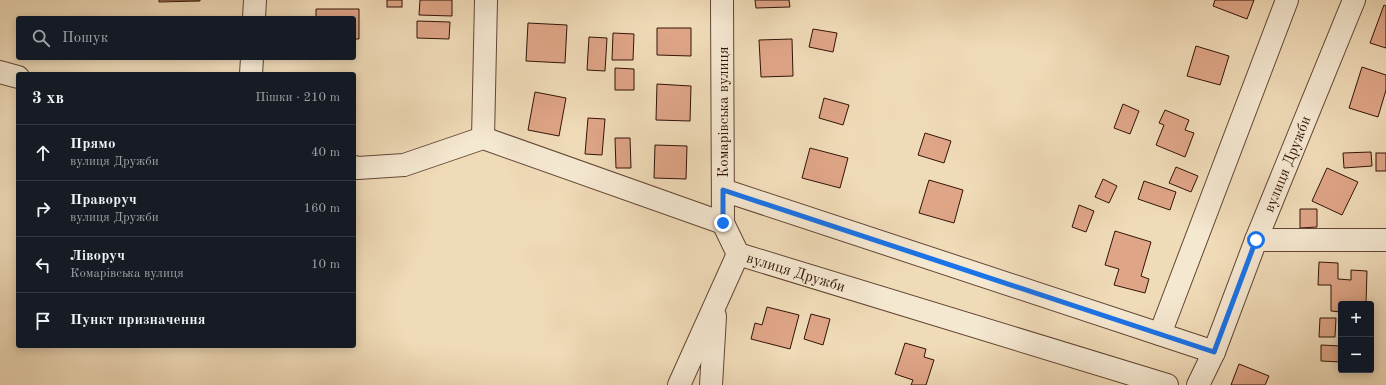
<!DOCTYPE html>
<html lang="uk">
<meta charset="utf-8">
<style>
body{margin:0;font-family:"Old Standard TT",serif;background:#20242c;color:#f1f3f6}
.controls{position:absolute;right:12px;bottom:12px;display:grid;overflow:hidden;border-radius:4px;box-shadow:0 2px 10px #0003}
.controls button{width:36px;height:36px;display:grid;place-items:center;padding:0;border:0;border-bottom:1px solid #363941;background:#171b24;color:#f1f3f6;font:20px sans-serif}
.stop{position:absolute;width:12px;height:12px;margin:-9px;border:3px solid #1a73e8;border-radius:50%;background:#fff}
.stop.end{background:#1a73e8;border-color:#fff;box-shadow:0 1px 4px #0008}
.list{margin:0;padding:0;list-style:none}
h2{display:flex;justify-content:space-between;align-items:center;height:52px;margin:0;padding:0 16px;font-size:17px}
h2 small{font-size:13px;font-weight:400;color:#9ea1a6}
.list li{display:grid;grid-template-columns:26px 1fr auto;gap:12px;align-items:center;box-sizing:border-box;height:56px;padding:0 16px;border-top:1px solid #363941}
.list b{display:block;font-size:15px;white-space:nowrap}
.list p{margin:0;font-size:13px;white-space:nowrap;color:#9ea1a6}
.list em{font-size:13px;font-style:normal;color:#9ea1a6}
.icon{flex:none;width:22px;height:22px;fill:none;stroke:currentColor;stroke-width:2;stroke-linecap:round;stroke-linejoin:round}
.map{position:relative;flex:none;width:1386px;height:385px;overflow:hidden}
.search{position:absolute;background:#171b24;box-shadow:0 2px 10px #0003;left:16px;top:16px;width:340px;height:44px;display:flex;align-items:center;gap:10px;box-sizing:border-box;padding:0 14px;border-radius:4px;color:#9ea1a6;font-size:15px}
.panel{position:absolute;background:#171b24;box-shadow:0 2px 10px #0003;left:16px;top:72px;width:340px;height:276px;border-radius:4px}
.map>svg:first-child{display:block}
</style>
<div class="map">
<svg width="1386" height="385" viewBox="0 0 1386 385">
<rect width="100%" height="100%" fill="#f0dbb8"/>
<filter id="stains"><feTurbulence type="fractalNoise" baseFrequency=".005" numOctaves="4"/><feColorMatrix values="0 0 0 0 .2 0 0 0 0 .09 0 0 0 0 .02 0 0 0 .5 -.17"/></filter>
<radialGradient id="worn" r=".72"><stop offset=".6" stop-color="#630" stop-opacity="0"/><stop offset="1" stop-color="#630" stop-opacity=".3"/></radialGradient>
<g fill="#dfa587" stroke="#321306">
<path d="M159,0H200V1L159,2Z"/>
<rect x="387" y="0" width="15" height="7"/>
<path d="M420,0H452V16L419,15Z"/>
<path d="M755,0H789L790,7L756,8Z"/>
<path d="M1215,0H1254L1247,19L1213,6Z"/>
<path d="M1384,5L1386,6V48L1370,43Z"/>
<path d="M316,9H359V39H354V18H316Z"/>
<path d="M417,21L450,22L449,39L417,38Z"/>
<path d="M528,23L567,25L565,63L526,61Z"/>
<path d="M657,28H691V56L657,55Z"/>
<path d="M813,29L837,33L833,52L809,47Z"/>
<path d="M613,33L634,34L633,60H612Z"/>
<path d="M589,37L607,38L605,71L587,70Z"/>
<path d="M792,39L793,76L761,77L759,40Z"/>
<path d="M1196,46L1229,56L1220,85L1187,76Z"/>
<path d="M1362,67L1386,75V90L1378,117L1349,108Z"/>
<path d="M615,68L634,69V90H615Z"/>
<path d="M657,84L691,86L690,121L656,120Z"/>
<path d="M535,92L566,98L559,136L528,130Z"/>
<path d="M824,98L849,105L843,125L819,118Z"/>
<path d="M1123,104L1139,111L1130,134L1114,128Z"/>
<path d="M1165,110L1189,120L1185,130L1194,133L1185,157L1156,145L1164,125L1159,123Z"/>
<path d="M588,118L605,119L602,155L585,154Z"/>
<path d="M925,133L951,141L944,163L918,155Z"/>
<path d="M615,138H630L631,168H616Z"/>
<path d="M655,145L687,146L686,179L654,178Z"/>
<path d="M810,148L848,158L840,188L802,178Z"/>
<path d="M1371,152L1372,166L1344,168L1343,153Z"/>
<rect x="1376" y="153" width="10" height="18"/>
<path d="M1176,167L1198,176L1191,192L1169,183Z"/>
<path d="M1327,168L1358,182L1342,215L1312,201Z"/>
<path d="M1103,179L1117,186L1109,203L1095,197Z"/>
<path d="M929,180L963,190L954,223L919,213Z"/>
<path d="M1144,181L1176,192L1170,210L1138,199Z"/>
<path d="M1079,205L1094,211L1086,232L1072,227Z"/>
<path d="M1300,209H1317V227L1300,228Z"/>
<path d="M1115,231L1151,242L1141,276L1149,279L1145,293L1114,285L1119,269L1105,265Z"/>
<path d="M1319,262L1338,263V279L1351,280V270L1367,271L1366,304H1341V312L1331,311V285H1318Z"/>
<path d="M767,307L799,315L790,349L751,339L755,323L762,325Z"/>
<path d="M811,314L830,319L823,345L804,339Z"/>
<path d="M1320,318H1336L1335,337H1319Z"/>
<path d="M905,343L926,349L924,357L934,360L926,385H911L913,380L895,374Z"/>
<path d="M1321,345L1341,346V362L1321,361Z"/>
<path d="M1239,364L1269,376L1265,385H1231Z"/>
</g>
<g fill="none" stroke-linecap="round" stroke-linejoin="round">
<defs>
<g id="minor">
<path d="M722,0L723,223L738,254L1167,385"/>
<path d="M254,18L255,0"/>
<path d="M0,72L18,77"/>
<path d="M251,74L252,58"/>
<path d="M483,138L486,0"/>
<path d="M354,167L358,168L404,165L483,138L723,223"/>
<path d="M723,190L1214,352"/>
<path d="M1256,240H1386"/>
<path d="M1160,334L1287,0"/>
<path d="M679,385L738,254"/>
<path d="M711,385L715,316"/>
<path d="M1198,385L1214,352L1256,240L1354,0"/>
</g>
</defs>
<use href="#minor" stroke="#624532" stroke-width="24"/>
<use href="#minor" stroke="#f5e8d1" stroke-width="22"/>
</g>
<g fill="none" stroke-linecap="round" stroke-linejoin="round">
<path stroke="#1a73e8" stroke-width="5" d="M723,223V190L1214,352L1256,240"/>
</g>
<g text-anchor="middle" stroke-width="3.5" stroke-linejoin="round" paint-order="stroke">
<g font-size="15" fill="#321306" stroke="#f5e8d1">
<text transform="translate(723 112) rotate(-90)" y="5">Комарівська вулиця</text>
<text transform="translate(1287 164) rotate(-68)" y="5">вулиця Дружби</text>
<text transform="translate(796 272) rotate(17)" y="5">вулиця Дружби</text>
</g>
</g>
<rect width="100%" height="100%" filter="url(#stains)"/>
<rect width="100%" height="100%" fill="url(#worn)"/>
</svg>
<div class="controls">
<button>+</button>
<button>−</button>
</div>
<div class="stop" style="left:1256px;top:240px"></div>
<div class="stop end" style="left:723px;top:223px"></div>
<div class="search"><svg class="icon" aria-label="search" viewBox="0 0 24 24"><circle cx="10" cy="10" r="6"/><path d="M15 15l6 6"/></svg>Пошук</div>
<section class="panel">
<h2>3 хв<small>Пішки · 210 m</small></h2>
<ul class="list">
<li><svg class="icon" aria-label="ahead" viewBox="0 0 24 24"><path d="M12 20V5M6 11l6-6 6 6"/></svg><div><b>Прямо</b><p>вулиця Дружби</p></div><em>40 m</em></li>
<li><svg class="icon" aria-label="right" viewBox="0 0 24 24"><path d="M7 20v-9h11M14 6l5 5-5 5"/></svg><div><b>Праворуч</b><p>вулиця Дружби</p></div><em>160 m</em></li>
<li><svg class="icon" aria-label="left" viewBox="0 0 24 24"><path d="M17 20v-9H6M10 6l-5 5 5 5"/></svg><div><b>Ліворуч</b><p>Комарівська вулиця</p></div><em>10 m</em></li>
<li><svg class="icon" aria-label="arrive" viewBox="0 0 24 24"><path d="M6 21V4h12l-3 4 3 4H6"/></svg><div><b>Пункт призначення</b></div></li>
</ul>
</section>
</div>
